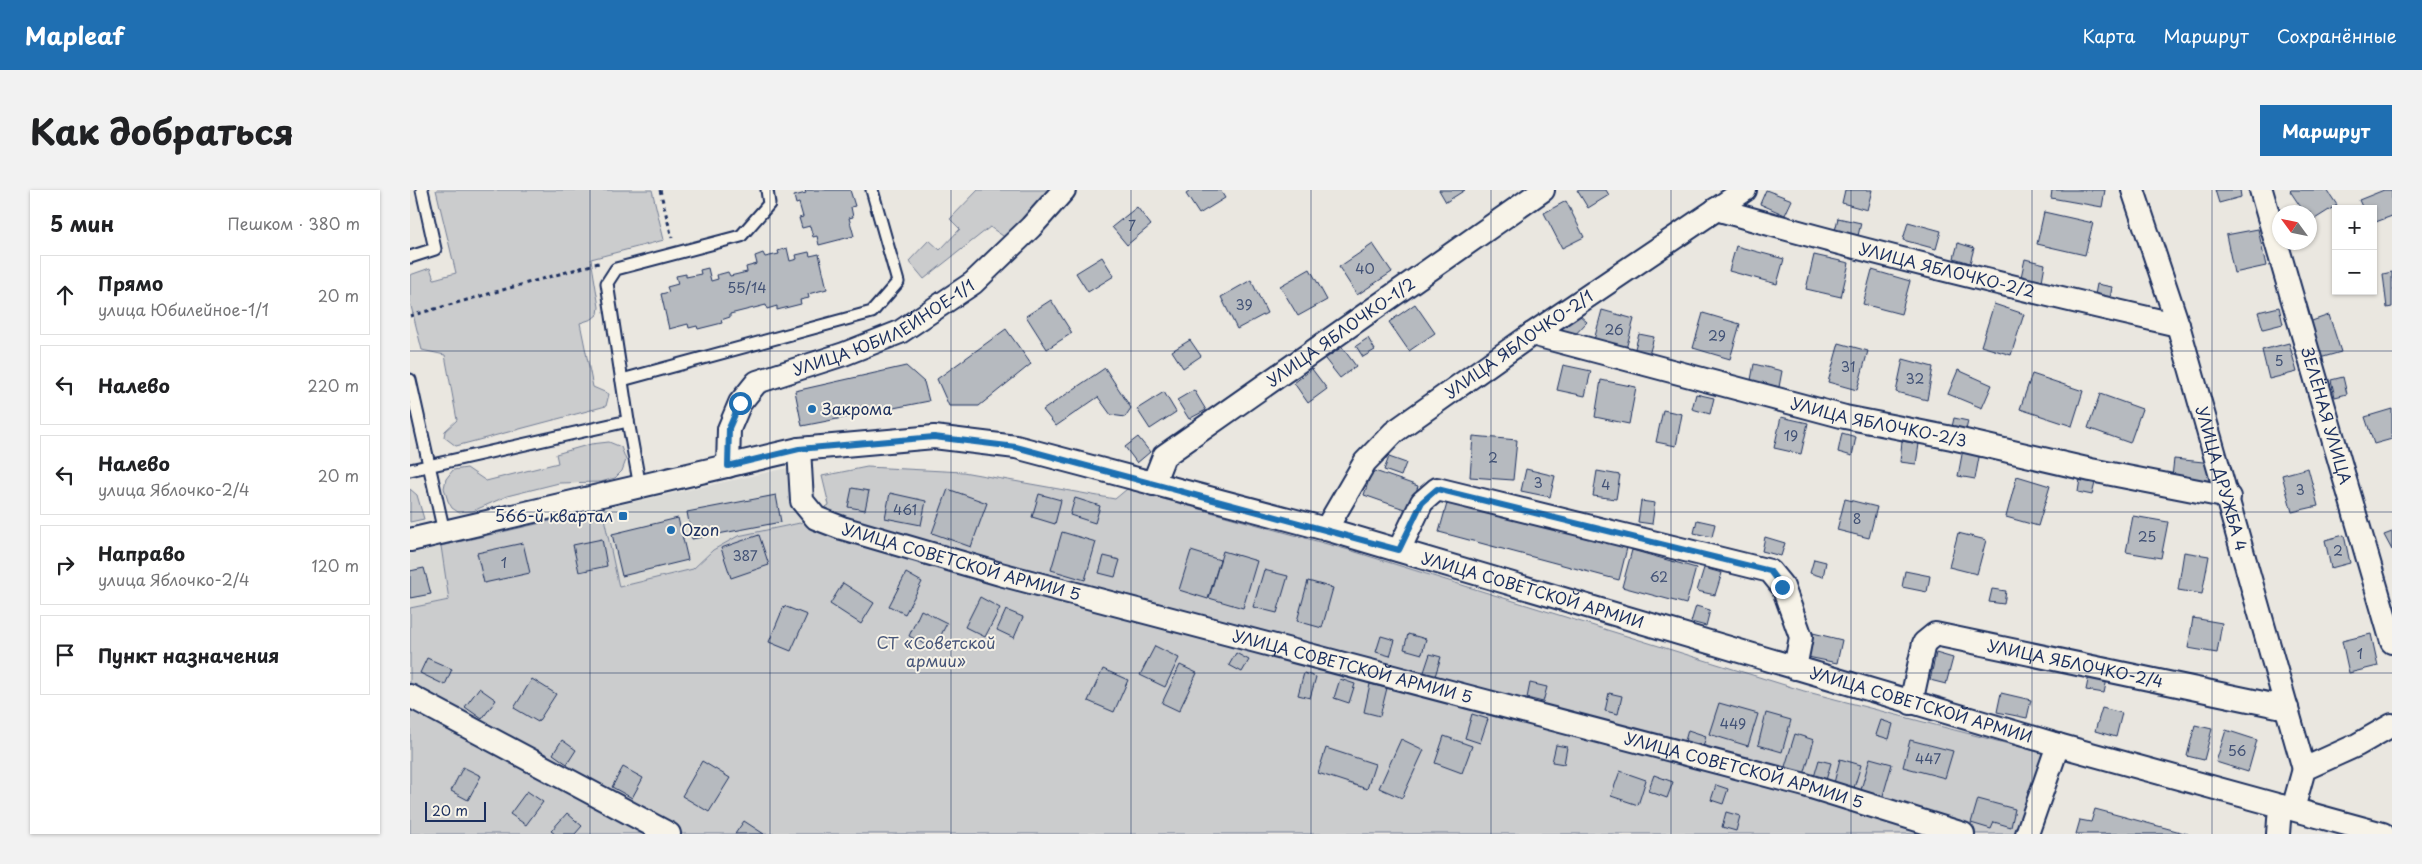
<!DOCTYPE html>
<html lang="ru">
<meta charset="utf-8">
<style>
body{margin:0;font-family:"Playpen Sans",sans-serif;background:#f2f2f2;color:#202124}
.controls{position:absolute;right:15px;top:15px;display:grid;overflow:hidden;border-radius:0px;box-shadow:0 1px 4px #0004}
.controls button{width:45px;height:45px;display:grid;place-items:center;padding:0;border:0;border-bottom:1px solid #e0e0e0;background:#fff;color:#202124;font:25px sans-serif}
.compass{position:absolute;left:1862px;top:15px;width:45px;height:45px;border-radius:50%;background:#fff;box-shadow:0 1px 4px #0004;rotate:303deg}
.scale{position:absolute;left:15px;bottom:12px;width:61px;box-sizing:border-box;padding-left:5px;border:2px solid #1b2f5e;border-top:0;font-size:14px;line-height:18px;white-space:nowrap;color:#1b2f5e;-webkit-text-stroke:4px #f7f3e8;paint-order:stroke}
.stop{position:absolute;width:15px;height:15px;margin:-11px;border:4px solid #1f6fb2;border-radius:50%;background:#fff}
.stop.end{background:#1f6fb2;border-color:#fff;box-shadow:0 1px 5px #0008}
.list{margin:0;padding:0;list-style:none}
h2{display:flex;justify-content:space-between;align-items:center;height:65px;margin:0;padding:0 20px;font-size:21px}
h2 small{font-size:16px;font-weight:400;color:#757577}
.list li{display:grid;grid-template-columns:32px 1fr auto;gap:15px;align-items:center;box-sizing:border-box;height:80px;margin:0 10px 10px;padding:0 10px;border:1px solid #e0e0e0;border-radius:0px}
.list b{display:block;font-size:19px;white-space:nowrap}
.list p{margin:0;font-size:16px;white-space:nowrap;color:#757577}
.list em{font-size:16px;font-style:normal;color:#757577}
.icon{flex:none;width:28px;height:28px;fill:none;stroke:currentColor;stroke-width:2;stroke-linecap:round;stroke-linejoin:round}
.map{position:relative;flex:none;width:1982px;height:644px;overflow:hidden;border-radius:0px}
header{display:flex;align-items:center;gap:30px;box-sizing:border-box;height:70px;padding:0 25px;background:#1f6fb2;color:#fff}
header strong{font-size:24px}
nav{display:flex;gap:28px;margin-inline-start:auto;font-size:18px}
.intro{display:flex;align-items:center;justify-content:space-between;box-sizing:border-box;height:120px;padding:0 30px}
h1{margin:0;font-size:35px}
.button{padding:12px 22px;border-radius:0px;background:#1f6fb2;color:#fff;font-size:18px;font-weight:700}
main{display:flex;gap:30px;padding:0 30px}
aside{flex:1;background:#fff;border-radius:0px;box-shadow:0 1px 4px #0004}
.map>svg:first-child{display:block}
</style>
<header>
<strong>Mapleaf</strong>
<nav><a>Карта</a><a>Маршрут</a><a>Сохранённые</a></nav>
</header>
<div class="intro"><h1>Как добраться</h1><a class="button">Маршрут</a></div>
<main>
<aside>
<h2>5 мин<small>Пешком · 380 m</small></h2>
<ul class="list">
<li><svg class="icon" aria-label="ahead" viewBox="0 0 24 24"><path d="M12 20V5M6 11l6-6 6 6"/></svg><div><b>Прямо</b><p>улица Юбилейное-1/1</p></div><em>20 m</em></li>
<li><svg class="icon" aria-label="left" viewBox="0 0 24 24"><path d="M17 20v-9H6M10 6l-5 5 5 5"/></svg><div><b>Налево</b></div><em>220 m</em></li>
<li><svg class="icon" aria-label="left" viewBox="0 0 24 24"><path d="M17 20v-9H6M10 6l-5 5 5 5"/></svg><div><b>Налево</b><p>улица Яблочко-2/4</p></div><em>20 m</em></li>
<li><svg class="icon" aria-label="right" viewBox="0 0 24 24"><path d="M7 20v-9h11M14 6l5 5-5 5"/></svg><div><b>Направо</b><p>улица Яблочко-2/4</p></div><em>120 m</em></li>
<li><svg class="icon" aria-label="arrive" viewBox="0 0 24 24"><path d="M6 21V4h12l-3 4 3 4H6"/></svg><div><b>Пункт назначения</b></div></li>
</ul>
</aside>
<div class="map">
<svg width="1982" height="644" viewBox="0 0 1982 644">
<rect width="100%" height="100%" fill="#eae7e0"/>
<filter id="ink" filterUnits="userSpaceOnUse"><feTurbulence type="fractalNoise" baseFrequency=".02" numOctaves="2"/><feDisplacementMap in="SourceGraphic" scale="10" xChannelSelector="R" yChannelSelector="G"/><feConvolveMatrix kernelMatrix="1 2 1 2 8 2 1 2 1" color-interpolation-filters="sRGB"/></filter>
<g filter="url(#ink)">
<g fill="#dadad6">
<path d="M382,277L390,333L328,346L303,360L283,379L209,397L192,319Z"/>
<path d="M31,356L39,410L0,418V364Z"/>
</g>
<g fill="#cbcccd" stroke="#737e96">
<path d="M26,0H242L254,50L181,69L189,117L188,124L182,129L170,133L183,197L199,204L196,216L46,256L34,247L35,241L47,230L35,165L12,160L0,112V85L20,78L24,89L46,83Z"/>
<path d="M568,0H644L596,48L580,37L514,89L499,71L519,50L530,60L550,39L540,29Z"/>
<path d="M199,252L211,257L216,270L212,281L205,288L191,292L149,293L97,306L63,321L48,322L42,318L38,311L34,298L36,289L43,280L57,278L76,291L148,273L146,264L181,254Z"/>
<path d="M457,277L553,282L705,309L717,299L939,360L1394,501L1637,564L1611,644H0V418L39,410L31,356L192,319L209,397L283,379L303,360L328,346L390,333L419,315L412,286Z"/>
<path d="M0,299L7,305L14,329L0,332Z"/>
</g>
<g fill="#b6babf" stroke="#1b2f5e">
<path d="M395,0H440L445,16L441,17L443,27L439,28L444,46L409,55L407,46L403,47L400,36L392,38L389,28L393,27L389,13L386,14L384,6L396,3Z"/>
<path d="M782,0H810L815,8L789,24L776,4Z"/>
<path d="M1029,0H1055L1036,12Z"/>
<path d="M1167,0H1196L1199,5L1178,18Z"/>
<path d="M1356,0L1382,10L1375,25L1350,14Z"/>
<path d="M1435,0H1462L1457,20L1432,13Z"/>
<path d="M1642,0H1695L1692,17L1641,8Z"/>
<path d="M1805,0H1830L1831,7L1809,13Z"/>
<path d="M1881,0H1917L1927,15L1900,32V22H1894L1880,1Z"/>
<path d="M1974,0H1982V26L1963,33V19H1953L1949,10Z"/>
<path d="M1156,11L1174,47L1152,58L1134,23Z"/>
<path d="M727,17L741,35L717,55L702,37Z"/>
<path d="M1634,22L1683,33L1675,65L1627,54Z"/>
<path d="M1428,28L1451,33L1447,50L1424,45Z"/>
<path d="M1498,32L1531,41L1526,59L1493,50Z"/>
<path d="M1848,39L1856,76L1824,83L1816,45Z"/>
<path d="M1548,53L1564,58L1560,73L1544,68Z"/>
<path d="M963,54L982,82L947,105L929,77Z"/>
<path d="M1326,56L1374,69L1367,94L1319,81Z"/>
<path d="M377,58L380,71L387,69L386,65L399,62L400,66L409,64L417,99L398,104L399,108L390,110L391,114L367,120V116L357,119L356,115L320,124V127L311,130L312,133L288,139L287,136L279,138L278,134L259,139L251,104L259,102L257,97L268,94L266,86L276,84V87L291,84L290,80L298,78L301,91L308,89L307,85L318,82L320,86L337,82L336,77L347,74L345,66L353,63L355,67L369,64L368,61Z"/>
<path d="M1404,65L1439,73L1431,107L1396,99Z"/>
<path d="M692,67L704,86L678,102L666,83Z"/>
<path d="M1615,69L1635,74L1632,91L1611,87Z"/>
<path d="M900,79L917,110L888,126L870,96Z"/>
<path d="M1462,80L1500,91L1491,124L1453,114Z"/>
<path d="M1982,82V117L1977,118L1973,84Z"/>
<path d="M841,90L857,123L827,139L811,107Z"/>
<path d="M1687,94L1702,97L1700,109L1685,105Z"/>
<path d="M641,110L662,143L637,159L616,126Z"/>
<path d="M1005,114L1025,143L999,161L979,132Z"/>
<path d="M1584,114L1614,124L1601,165L1571,156Z"/>
<path d="M1869,117L1873,134L1853,139L1848,122Z"/>
<path d="M1192,120L1224,129L1216,159L1184,150Z"/>
<path d="M1167,123L1177,132L1161,149L1152,139Z"/>
<path d="M1293,123L1330,134L1320,169L1283,158Z"/>
<path d="M1919,125L1931,162L1910,168L1899,132Z"/>
<path d="M596,139L621,174L569,216H539L527,189Z"/>
<path d="M1229,144L1244,147L1239,165L1224,162Z"/>
<path d="M958,148L965,160L953,167L946,156Z"/>
<path d="M780,150L791,166L773,178L762,161Z"/>
<path d="M1429,153L1458,161L1447,200L1418,192Z"/>
<path d="M1879,153L1887,182L1859,189L1852,160Z"/>
<path d="M932,157L946,176L930,188L915,169Z"/>
<path d="M1493,169L1523,177L1517,210L1486,202Z"/>
<path d="M1344,174L1372,181L1369,197L1341,190Z"/>
<path d="M1153,175L1181,181L1175,206L1147,200Z"/>
<path d="M496,176L514,192L519,211L392,236L385,201Z"/>
<path d="M695,178L721,218L715,227L701,225L688,207L646,236L633,220Z"/>
<path d="M902,179L917,199L898,213L884,193Z"/>
<path d="M1548,180L1582,195L1572,218L1538,204Z"/>
<path d="M1622,184L1673,201L1662,236L1610,219Z"/>
<path d="M1933,187L1937,204L1925,207L1921,190Z"/>
<path d="M1191,190L1226,197L1219,234L1185,227Z"/>
<path d="M784,200L796,220L779,229L767,210Z"/>
<path d="M754,202L766,222L740,239L727,219Z"/>
<path d="M1286,204L1304,208L1300,224L1282,219Z"/>
<path d="M1690,204L1732,219L1720,253L1678,238Z"/>
<path d="M1982,219V249L1964,254L1955,227Z"/>
<path d="M1253,220L1272,224L1266,256L1246,252Z"/>
<path d="M1371,227L1398,233L1391,264L1364,258Z"/>
<path d="M1544,228L1558,231L1556,240L1542,237Z"/>
<path d="M1432,243L1446,247L1442,266L1428,262Z"/>
<path d="M1063,246L1107,250L1103,290L1060,287Z"/>
<path d="M728,247L740,262L727,273L715,257Z"/>
<path d="M1492,251L1509,254L1506,274L1490,272Z"/>
<path d="M1553,259L1570,262L1565,289L1548,286Z"/>
<path d="M979,267L996,273L991,286L974,280Z"/>
<path d="M1764,269L1803,273L1801,291L1762,287Z"/>
<path d="M1898,278L1908,316L1882,322L1872,285Z"/>
<path d="M1116,279L1145,286L1140,307L1111,301Z"/>
<path d="M962,280L1008,296L1000,321L954,305Z"/>
<path d="M1187,281L1210,285L1206,309L1183,306Z"/>
<path d="M1607,286L1640,296L1628,336L1596,327Z"/>
<path d="M1670,289L1685,293L1682,305L1668,302Z"/>
<path d="M442,298L459,301L455,320L438,317Z"/>
<path d="M538,299L577,313L561,357L522,343Z"/>
<path d="M480,303L516,311L511,335L475,328Z"/>
<path d="M629,304L651,310L645,334L622,327Z"/>
<path d="M366,305L371,332L282,349L277,322Z"/>
<path d="M665,308L690,316L685,333L660,325Z"/>
<path d="M1435,309L1467,317L1459,348L1427,340Z"/>
<path d="M1038,310L1217,358L1209,390L1029,342Z"/>
<path d="M1231,311L1245,313L1242,334L1228,332Z"/>
<path d="M1723,326L1758,332L1751,368L1716,362Z"/>
<path d="M268,328L278,370L212,386L202,344Z"/>
<path d="M1287,330L1305,334L1302,347L1284,343Z"/>
<path d="M652,342L686,352L675,390L641,380Z"/>
<path d="M1982,342V360L1974,345Z"/>
<path d="M1548,343L1576,350L1567,384L1539,377Z"/>
<path d="M349,345L359,375L321,388L311,358Z"/>
<path d="M1934,345L1940,373L1921,378L1915,350Z"/>
<path d="M1355,347L1375,353L1371,366L1352,361Z"/>
<path d="M192,349L197,376L169,382L163,355Z"/>
<path d="M113,353L120,383L74,393L67,363Z"/>
<path d="M1222,360L1286,378L1276,414L1212,397Z"/>
<path d="M781,361L810,370L798,409L769,400Z"/>
<path d="M813,361L847,371L833,418L799,408Z"/>
<path d="M1774,362L1799,366L1792,404L1768,400Z"/>
<path d="M694,366L710,370L705,387L689,383Z"/>
<path d="M1404,369L1416,372L1413,387L1400,383Z"/>
<path d="M14,378L21,404L0,408V381Z"/>
<path d="M1294,378L1312,383L1305,405L1287,401Z"/>
<path d="M854,380L878,386L867,423L843,417Z"/>
<path d="M1495,381L1520,386L1517,402L1492,397Z"/>
<path d="M496,383L512,392L495,424L479,416Z"/>
<path d="M898,391L923,398L912,438L887,431Z"/>
<path d="M433,393L464,413L451,434L420,414Z"/>
<path d="M1582,399L1596,401L1594,414L1579,412Z"/>
<path d="M570,407L590,418L575,447L555,437Z"/>
<path d="M374,416L397,425L381,461L359,452Z"/>
<path d="M1286,416L1300,420L1296,436L1281,432Z"/>
<path d="M511,420L537,433L524,459L499,446Z"/>
<path d="M596,420L613,427L604,448L587,440Z"/>
<path d="M1783,428L1812,433L1807,463L1778,458Z"/>
<path d="M1403,443L1432,450L1427,473L1398,467Z"/>
<path d="M998,444L1016,449L1012,464L994,459Z"/>
<path d="M1961,444L1968,476L1939,483L1932,451Z"/>
<path d="M971,446L985,450L980,466L966,462Z"/>
<path d="M745,456L769,468L755,497L730,485Z"/>
<path d="M826,463L839,470L832,482L819,475Z"/>
<path d="M1526,463L1543,468L1536,494L1520,490Z"/>
<path d="M1020,464L1031,467L1025,486L1014,482Z"/>
<path d="M17,468L42,479L35,495L10,483Z"/>
<path d="M770,475L787,483L769,521L752,513Z"/>
<path d="M693,479L718,490L704,522L678,511Z"/>
<path d="M894,483L906,487L900,508L888,505Z"/>
<path d="M1679,485L1697,489L1694,503L1676,500Z"/>
<path d="M122,489L146,504L128,532L104,518Z"/>
<path d="M930,489L945,494L939,513L924,508Z"/>
<path d="M1120,493L1137,497L1133,512L1117,508Z"/>
<path d="M960,494L977,498L970,526L954,522Z"/>
<path d="M69,498L86,510L72,529L55,517Z"/>
<path d="M1199,503L1212,506L1208,524L1195,521Z"/>
<path d="M1591,503L1621,510L1617,528L1587,522Z"/>
<path d="M1309,513L1348,524L1338,556L1299,544Z"/>
<path d="M1692,518L1712,523L1706,547L1685,541Z"/>
<path d="M1356,523L1381,530L1372,562L1348,555Z"/>
<path d="M1062,524L1078,529L1070,553L1055,548Z"/>
<path d="M1471,530L1483,534L1479,549L1466,545Z"/>
<path d="M1785,535L1802,539L1794,570L1777,566Z"/>
<path d="M1278,540L1296,546L1293,557L1275,551Z"/>
<path d="M1816,540L1847,550L1838,582L1806,572Z"/>
<path d="M1385,544L1404,550L1394,585L1374,580Z"/>
<path d="M1034,546L1062,556L1052,583L1025,573Z"/>
<path d="M991,549L1014,560L992,608L969,598Z"/>
<path d="M152,550L166,560L157,574L143,564Z"/>
<path d="M1500,550L1543,561L1535,588L1493,577Z"/>
<path d="M1146,555L1157,557L1154,574L1142,572Z"/>
<path d="M916,558L965,574L957,599L908,583Z"/>
<path d="M1460,568L1482,574L1472,609L1450,603Z"/>
<path d="M1430,569L1451,575L1444,598L1424,593Z"/>
<path d="M1409,570L1421,573L1416,590L1404,587Z"/>
<path d="M292,571L320,588L299,622L272,606Z"/>
<path d="M53,577L71,586L58,610L41,601Z"/>
<path d="M213,577L233,588L222,608L202,597Z"/>
<path d="M1210,581L1236,590L1228,615L1201,606Z"/>
<path d="M1244,585L1263,592L1257,608L1238,601Z"/>
<path d="M1306,595L1318,599L1313,614L1301,610Z"/>
<path d="M117,601L133,612L116,635L100,624Z"/>
<path d="M1568,609L1605,619L1601,637L1584,632L1581,639L1561,633Z"/>
<path d="M1685,619L1778,644H1666L1670,630L1681,632Z"/>
<path d="M1316,622L1330,626L1326,641L1312,637Z"/>
<path d="M157,623L172,636L165,644H145L141,641Z"/>
<path d="M334,631L354,644H325Z"/>
</g>
<g fill="none" stroke-linecap="round" stroke-linejoin="round">
<defs>
<g id="lane">
<path d="M0,67L25,59L12,0"/>
<path d="M0,190L34,342"/>
<path d="M212,190L462,122L488,92L462,0"/>
<path d="M0,280L218,231"/>
<path d="M230,297L218,231L197,93L206,79L331,46L359,14L357,0"/>
</g>
<g id="street">
<path id="s1" d="M1723,0L1768,135L1894,579"/>
<path id="s2" d="M1851,0L1982,452"/>
<path id="s3" d="M1306,19C1459,63 1613,100 1768,135"/>
<path id="s4" d="M1122,144L1435,227L1542,248L1681,280L1819,307"/>
<path id="s5" d="M389,259L392,311L406,328L432,338L590,384L1395,595L1553,644"/>
<path id="s6" d="M318,276L319,239L330,213L347,192L434,164L490,142L563,93L621,37L654,0"/>
<path id="s7" d="M743,294L754,266L1133,0"/>
<path id="s8" d="M916,339L955,272L984,242L1122,144L1335,0"/>
<path id="s9" d="M0,350L389,259L524,247L606,257L916,339L1648,555L1973,644"/>
<path d="M989,360L1012,312L1027,299L1360,381L1373,397L1391,447L1385,478"/>
<path d="M0,506L259,644"/>
<path id="s10" d="M1501,513L1514,453L1525,444L1877,518"/>
<path d="M1883,619L1894,579L1947,555L1982,535"/>
<path d="M1617,644L1648,555"/>
<path d="M1868,644L1870,616"/>
</g>
</defs>
<use href="#lane" stroke="#1b2f5e" stroke-width="15"/>
<use href="#street" stroke="#1b2f5e" stroke-width="26"/>
<g stroke="#1b2f5e" stroke-width="3" stroke-dasharray="4 4" stroke-linecap="butt">
<path d="M250,0L262,48"/>
<path d="M0,126L192,72"/>
</g>
<use href="#lane" stroke="#f7f3e8" stroke-width="11"/>
<use href="#street" stroke="#f7f3e8" stroke-width="22"/>
</g>
</g>
<g fill="none" stroke-linecap="round" stroke-linejoin="round" filter="url(#ink)">
<path stroke="#1f6fb2" stroke-width="6" d="M330,213L319,238L318,276L389,259L524,247L606,257L989,360L1012,312L1027,299L1360,381L1372,397"/>
</g>
<path fill="none" stroke="#1b2f5e" stroke-width="1" stroke-opacity="0.55" d="M180,0V644M360,0V644M541,0V644M721,0V644M901,0V644M1081,0V644M1261,0V644M1441,0V644M1622,0V644M1802,0V644M0,161H1982M0,322H1982M0,483H1982"/>
<g fill="#1f6fb2" stroke="#f7f3e8" stroke-width="2">
<circle cx="402" cy="219" r="5"/>
<rect x="208" y="321" width="10" height="10" rx="2.5"/>
<circle cx="261" cy="340" r="5"/>
</g>
<g text-anchor="middle" stroke-width="4" stroke-linejoin="round" paint-order="stroke">
<g font-size="14" fill="#425276">
<text x="722" y="41">7</text>
<text x="955" y="84">40</text>
<text x="337" y="103">55/14</text>
<text x="834" y="120">39</text>
<text x="1204" y="145">26</text>
<text x="1307" y="151">29</text>
<text x="1869" y="176">5</text>
<text x="1438" y="182">31</text>
<text x="1505" y="194">32</text>
<text x="1381" y="251">19</text>
<text x="1083" y="273">2</text>
<text x="1128" y="298">3</text>
<text x="1196" y="300">4</text>
<text x="1890" y="305">3</text>
<text x="495" y="325">461</text>
<text x="1447" y="334">8</text>
<text x="1737" y="352">25</text>
<text x="1928" y="366">2</text>
<text x="335" y="371">387</text>
<text x="94" y="378">1</text>
<text x="1249" y="392">62</text>
<text x="1950" y="469">1</text>
<text x="1323" y="539">449</text>
<text x="1827" y="566">56</text>
<text x="1518" y="574">447</text>
</g>
<g font-size="16" fill="#1b2f5e" stroke="#f7f3e8">
<text dy="6" stroke="none"><textPath href="#s3" startOffset="239">УЛИЦА ЯБЛОЧКО-2/2</textPath></text>
<text dy="6" stroke="none"><textPath href="#s6" startOffset="231">УЛИЦА ЮБИЛЕЙНОЕ-1/1</textPath></text>
<text dy="6" stroke="none"><textPath href="#s7" startOffset="246">УЛИЦА ЯБЛОЧКО-1/2</textPath></text>
<text dy="6" stroke="none"><textPath href="#s8" startOffset="272">УЛИЦА ЯБЛОЧКО-2/1</textPath></text>
<text dy="6" stroke="none"><textPath href="#s2" startOffset="235">ЗЕЛЁНАЯ УЛИЦА</textPath></text>
<text dy="6" stroke="none"><textPath href="#s4" startOffset="358">УЛИЦА ЯБЛОЧКО-2/3</textPath></text>
<text dy="6" stroke="none"><textPath href="#s1" startOffset="302">УЛИЦА ДРУЖБА 4</textPath></text>
<text dy="6" stroke="none"><textPath href="#s5" startOffset="226">УЛИЦА СОВЕТСКОЙ АРМИИ 5</textPath></text>
<text dy="6" stroke="none"><textPath href="#s9" startOffset="1154">УЛИЦА СОВЕТСКОЙ АРМИИ</textPath></text>
<text dy="6" stroke="none"><textPath href="#s10" startOffset="219">УЛИЦА ЯБЛОЧКО-2/4</textPath></text>
<text dy="6" stroke="none"><textPath href="#s5" startOffset="631">УЛИЦА СОВЕТСКОЙ АРМИИ 5</textPath></text>
<text dy="6" stroke="none"><textPath href="#s9" startOffset="1559">УЛИЦА СОВЕТСКОЙ АРМИИ</textPath></text>
<text dy="6" stroke="none"><textPath href="#s5" startOffset="1036">УЛИЦА СОВЕТСКОЙ АРМИИ 5</textPath></text>
</g>
<g font-size="16" fill="#1b2f5e" stroke="#f7f3e8" text-anchor="start">
<text x="412" y="225">Закрома</text>
<text x="203" y="332" text-anchor="end">566-й квартал</text>
<text x="271" y="346">Ozon</text>
</g>
<g font-size="16" fill="#47567a" stroke="#f7f3e8">
<text x="526" y="459">СТ «Советской<tspan x="526" dy="18">армии»</tspan></text>
</g>
</g>
</svg>
<div class="controls">
<button>+</button>
<button>−</button>
</div>
<svg class="compass" viewBox="-18 -18 36 36"><path d="M0-13l5 13h-10z" fill="#e53935"/><path d="M0 13l5-13h-10z" fill="#757577"/></svg>
<div class="scale">20 m</div>
<div class="stop" style="left:330px;top:213px"></div>
<div class="stop end" style="left:1372px;top:397px"></div>
</div>
</main>
